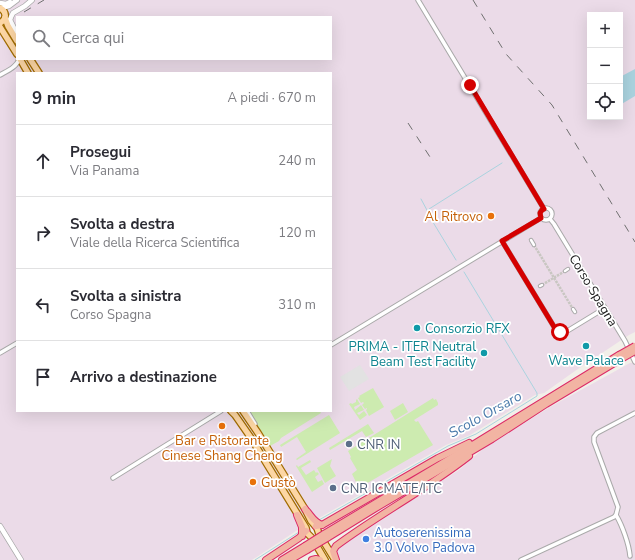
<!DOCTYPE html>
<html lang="it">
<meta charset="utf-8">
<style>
body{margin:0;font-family:"Nunito Sans",sans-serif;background:#f7f7f7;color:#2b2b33}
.controls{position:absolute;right:12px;top:12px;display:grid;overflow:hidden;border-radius:0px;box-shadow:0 4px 16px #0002}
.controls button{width:36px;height:36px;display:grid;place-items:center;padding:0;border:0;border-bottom:1px solid #e1e1e2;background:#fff;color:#2b2b33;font:20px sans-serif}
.stop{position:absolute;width:12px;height:12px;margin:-9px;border:3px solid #d40000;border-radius:50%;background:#fff}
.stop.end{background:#d40000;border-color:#fff;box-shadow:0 1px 4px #0008}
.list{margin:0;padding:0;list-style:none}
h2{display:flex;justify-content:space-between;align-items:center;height:52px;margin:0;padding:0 16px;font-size:17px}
h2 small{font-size:13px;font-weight:400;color:#7c7c81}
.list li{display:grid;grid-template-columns:26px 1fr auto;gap:12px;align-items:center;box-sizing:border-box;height:72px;padding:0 16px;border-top:1px solid #e1e1e2}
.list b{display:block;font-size:15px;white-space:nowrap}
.list p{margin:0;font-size:13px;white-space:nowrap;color:#7c7c81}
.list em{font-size:13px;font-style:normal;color:#7c7c81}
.icon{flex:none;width:22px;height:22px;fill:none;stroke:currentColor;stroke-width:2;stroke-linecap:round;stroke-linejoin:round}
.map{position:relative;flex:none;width:635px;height:560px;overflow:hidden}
.search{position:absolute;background:#fff;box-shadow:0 4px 16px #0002;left:16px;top:16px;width:316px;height:44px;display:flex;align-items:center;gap:10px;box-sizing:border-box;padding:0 14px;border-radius:0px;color:#7c7c81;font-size:15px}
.panel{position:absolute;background:#fff;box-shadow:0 4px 16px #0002;left:16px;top:72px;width:316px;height:340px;border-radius:0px}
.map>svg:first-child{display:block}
</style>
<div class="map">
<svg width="635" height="560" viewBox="0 0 635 560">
<rect width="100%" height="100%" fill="#f2efe9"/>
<g fill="#ebdbe8" fill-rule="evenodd">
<path d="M0,0H635V332L629,335L575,371L544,393L535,395L470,435L446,445L319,518L307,521L299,527V529L252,560H0ZM590,15H620V117H590ZM17,17H331V59H17ZM17,73H331V411H17Z"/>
<path d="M635,362V560H338L336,556L338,548L459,470L483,449L550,407L630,363Z"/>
</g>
<g fill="#cdebb0">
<path d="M373,388L384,407L369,416L366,410L367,409V408L365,409L362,405L364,403L363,402L361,403L358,398L360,397L359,396Z"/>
<path d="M433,398L434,400L436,399L438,403V405L414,420L416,422L418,421L433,445L364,485L362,481L357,484L352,474L357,470L350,458L351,457L348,451Z"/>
<path d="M357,399L360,404L354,407L355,410L361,405L364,410L357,413L359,415L364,411L367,415L360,420L349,404L351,403L352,404L356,402V400Z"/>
<path d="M403,403L408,412L395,420L390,411Z"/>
<path d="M249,411H320L321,413L281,438L279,441L270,446Z"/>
<path d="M329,415L340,433L297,460L296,459L306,452L297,437L281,447L280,445Z"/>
<path d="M368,424L374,433L366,437L362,431L330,450L329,448Z"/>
<path d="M332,459L330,466L336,476L325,483L317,468Z"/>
<path d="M310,460L311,462L301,468L306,475L314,470L316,473L317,472L319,474L315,477L318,482L322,480L324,484L312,492L296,466L297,465L298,467Z"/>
</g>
<path fill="#e2e2e2" d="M360,365L369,379L349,391L340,377Z"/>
<path fill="#aad3df" d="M635,69V96L620,105V77Z"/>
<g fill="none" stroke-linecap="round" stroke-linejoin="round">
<g stroke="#aad3df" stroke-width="1">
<path d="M421,199L428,212"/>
<path d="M456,260L428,214L429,209L502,163"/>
<path d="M319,520L448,446L476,434L537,396V393L464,272"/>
<path d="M255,560L299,532"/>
</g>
<g stroke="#c8c6c1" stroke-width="2.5" stroke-dasharray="2.5 1" stroke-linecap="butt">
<path d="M534,245L573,309"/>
<path d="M542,285L565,271"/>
</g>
<defs>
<g id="pedestrian">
<path d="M531,240L534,245"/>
<path d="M565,271L568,269"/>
<path d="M540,286L542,285"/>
<path d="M573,309L575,312"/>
</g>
<g id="minor">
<path d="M418,0L544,209"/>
<path d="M0,75C7,71 17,67 19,59"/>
<circle cx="546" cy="214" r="6"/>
<path d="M550,219L554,224L625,341L635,362"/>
<path d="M502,241L556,330L560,332L564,333L605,308"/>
<path d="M331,345L541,218"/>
<path d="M0,353L17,343"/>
<path d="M247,411L255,424"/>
<path d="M113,478L221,411"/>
<path d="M616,515C622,525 629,544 630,556"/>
<path d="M521,560L614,517L616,515L618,507L594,442V437L597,433L635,413"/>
</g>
<g id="tertiary">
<path d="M0,3L6,4L10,2"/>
<path d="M1,8L9,6L17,0"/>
<path d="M17,34L10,20L11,17L13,13L25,6L32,0"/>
<path d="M0,526L21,560"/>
</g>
<g id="primary">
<path d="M0,8C7,12 7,19 0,23"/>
<path d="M5,18L8,26L17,41"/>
<path d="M0,27L17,54"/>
<path d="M20,59L28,73"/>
<path d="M30,59L39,73"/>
<path d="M231,411L235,415L251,438L306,528L307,533L312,538L325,560"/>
<path d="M243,411L258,433L305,509L311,521L317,528L319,534L335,560"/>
</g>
<g id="trunk">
<path d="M305,509C311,515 313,522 322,525"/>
<path d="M297,515L302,527V536"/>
<path d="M316,526L322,525L438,458L469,443"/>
<path d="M324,534L466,449L619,355"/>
<path d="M327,538L374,509L492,439L546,404L621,359"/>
<path d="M266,560L299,538L306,531"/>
<path d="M282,560L305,546"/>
<path d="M290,560L307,550"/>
<path d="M312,560L316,559L320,560"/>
<path d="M336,560L333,551L336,546C379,514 427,489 469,456"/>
</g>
</defs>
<use href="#pedestrian" stroke="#a9a9a9" stroke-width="4.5"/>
<use href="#minor" stroke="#a9a9a9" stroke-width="5.5"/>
<use href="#tertiary" stroke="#a9a9a9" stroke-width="6"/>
<use href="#primary" stroke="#a06b00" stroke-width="8"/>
<use href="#trunk" stroke="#dc2a67" stroke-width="8"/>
<use href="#pedestrian" stroke="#fff" stroke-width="2.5"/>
<use href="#minor" stroke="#fff" stroke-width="3.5"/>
<use href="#tertiary" stroke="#fff" stroke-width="4.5"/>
<use href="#primary" stroke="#fcd6a4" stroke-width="5.5"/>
<use href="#trunk" stroke="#f2b4a3" stroke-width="6"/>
<g stroke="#707070" stroke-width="1" stroke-dasharray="8 8" stroke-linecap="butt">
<path d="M473,0L506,54L552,105L635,242"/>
<path d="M24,12L44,0"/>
<path d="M408,123L430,157"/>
</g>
<defs>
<g id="trunk-bridge">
<path d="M619,355L635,346"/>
<path d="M621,359L635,351"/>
<path d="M305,546L324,534"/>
<path d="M307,550L327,538"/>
</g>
</defs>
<use href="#trunk-bridge" stroke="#dc2a67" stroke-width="8" stroke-linecap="butt"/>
<use href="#trunk-bridge" stroke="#f2b4a3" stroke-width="6"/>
</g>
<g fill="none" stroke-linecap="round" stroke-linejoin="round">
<path stroke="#d40000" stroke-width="5" d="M470,85L544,209L542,210L540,213L541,218L502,241L556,330L560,332"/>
</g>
<g fill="#e8710a" stroke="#fff" stroke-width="1.5">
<circle cx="491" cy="216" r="4"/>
<circle cx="222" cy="426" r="4"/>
<circle cx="253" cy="482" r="4"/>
</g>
<g fill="#0f9aa8" stroke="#fff" stroke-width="1.5">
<circle cx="417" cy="328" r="4"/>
<circle cx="586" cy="346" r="4"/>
<circle cx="484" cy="353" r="4"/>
</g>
<g fill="#5c6f8a" stroke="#fff" stroke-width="1.5">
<circle cx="349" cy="444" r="4"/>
<circle cx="333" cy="488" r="4"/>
</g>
<circle fill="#3f7fe0" stroke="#fff" stroke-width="1.5" cx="366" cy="539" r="4"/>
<g text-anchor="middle" stroke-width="3.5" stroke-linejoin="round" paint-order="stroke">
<g font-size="13" fill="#c56008" stroke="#fff" text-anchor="end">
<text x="483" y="221">Al Ritrovo</text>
<text x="222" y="445" text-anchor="middle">Bar e Ristorante<tspan x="222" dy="15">Cinese Shang Cheng</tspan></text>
<text x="261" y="487" text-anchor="start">Gustò</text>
</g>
<g font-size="13" fill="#222" stroke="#fff">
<text transform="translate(594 290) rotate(59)" y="5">Corso Spagna</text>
</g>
<g font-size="13" fill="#0d838f" stroke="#fff" text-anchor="start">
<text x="425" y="333">Consorzio RFX</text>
<text x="476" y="351" text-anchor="end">PRIMA - ITER Neutral<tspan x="476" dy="15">Beam Test Facility</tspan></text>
<text x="586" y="365" text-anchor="middle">Wave Palace</text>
</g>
<g font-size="13" fill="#4e5e75" stroke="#fff" text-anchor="start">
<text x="357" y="449">CNR IN</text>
<text x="341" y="493">CNR ICMATE/ITC</text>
</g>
<g font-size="13" fill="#366cbe" stroke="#fff" text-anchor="start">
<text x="374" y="537">Autoserenissima<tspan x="374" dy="15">3.0 Volvo Padova</tspan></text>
</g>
<g font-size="14" font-style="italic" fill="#4a7aab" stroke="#fff">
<text transform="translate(485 414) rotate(-29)" y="5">Scolo Orsaro</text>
</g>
</g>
</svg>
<div class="controls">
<button>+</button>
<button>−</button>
<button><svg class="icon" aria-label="locate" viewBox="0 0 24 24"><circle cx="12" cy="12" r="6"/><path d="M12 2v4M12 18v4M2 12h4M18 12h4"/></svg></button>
</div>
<div class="stop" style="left:560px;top:332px"></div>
<div class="stop end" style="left:470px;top:85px"></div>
<div class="search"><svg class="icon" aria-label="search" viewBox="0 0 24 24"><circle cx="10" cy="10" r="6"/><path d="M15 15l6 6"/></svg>Cerca qui</div>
<section class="panel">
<h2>9 min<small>A piedi · 670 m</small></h2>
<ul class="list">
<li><svg class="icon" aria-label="ahead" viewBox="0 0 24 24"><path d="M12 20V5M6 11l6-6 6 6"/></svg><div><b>Prosegui</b><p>Via Panama</p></div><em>240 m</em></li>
<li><svg class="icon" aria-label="right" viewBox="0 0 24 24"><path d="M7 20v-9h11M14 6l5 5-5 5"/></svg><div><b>Svolta a destra</b><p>Viale della Ricerca Scientifica</p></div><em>120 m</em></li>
<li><svg class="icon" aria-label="left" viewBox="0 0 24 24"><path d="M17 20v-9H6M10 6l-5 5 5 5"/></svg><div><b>Svolta a sinistra</b><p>Corso Spagna</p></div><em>310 m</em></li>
<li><svg class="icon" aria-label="arrive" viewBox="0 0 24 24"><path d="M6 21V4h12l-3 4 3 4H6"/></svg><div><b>Arrivo a destinazione</b></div></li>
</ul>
</section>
</div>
